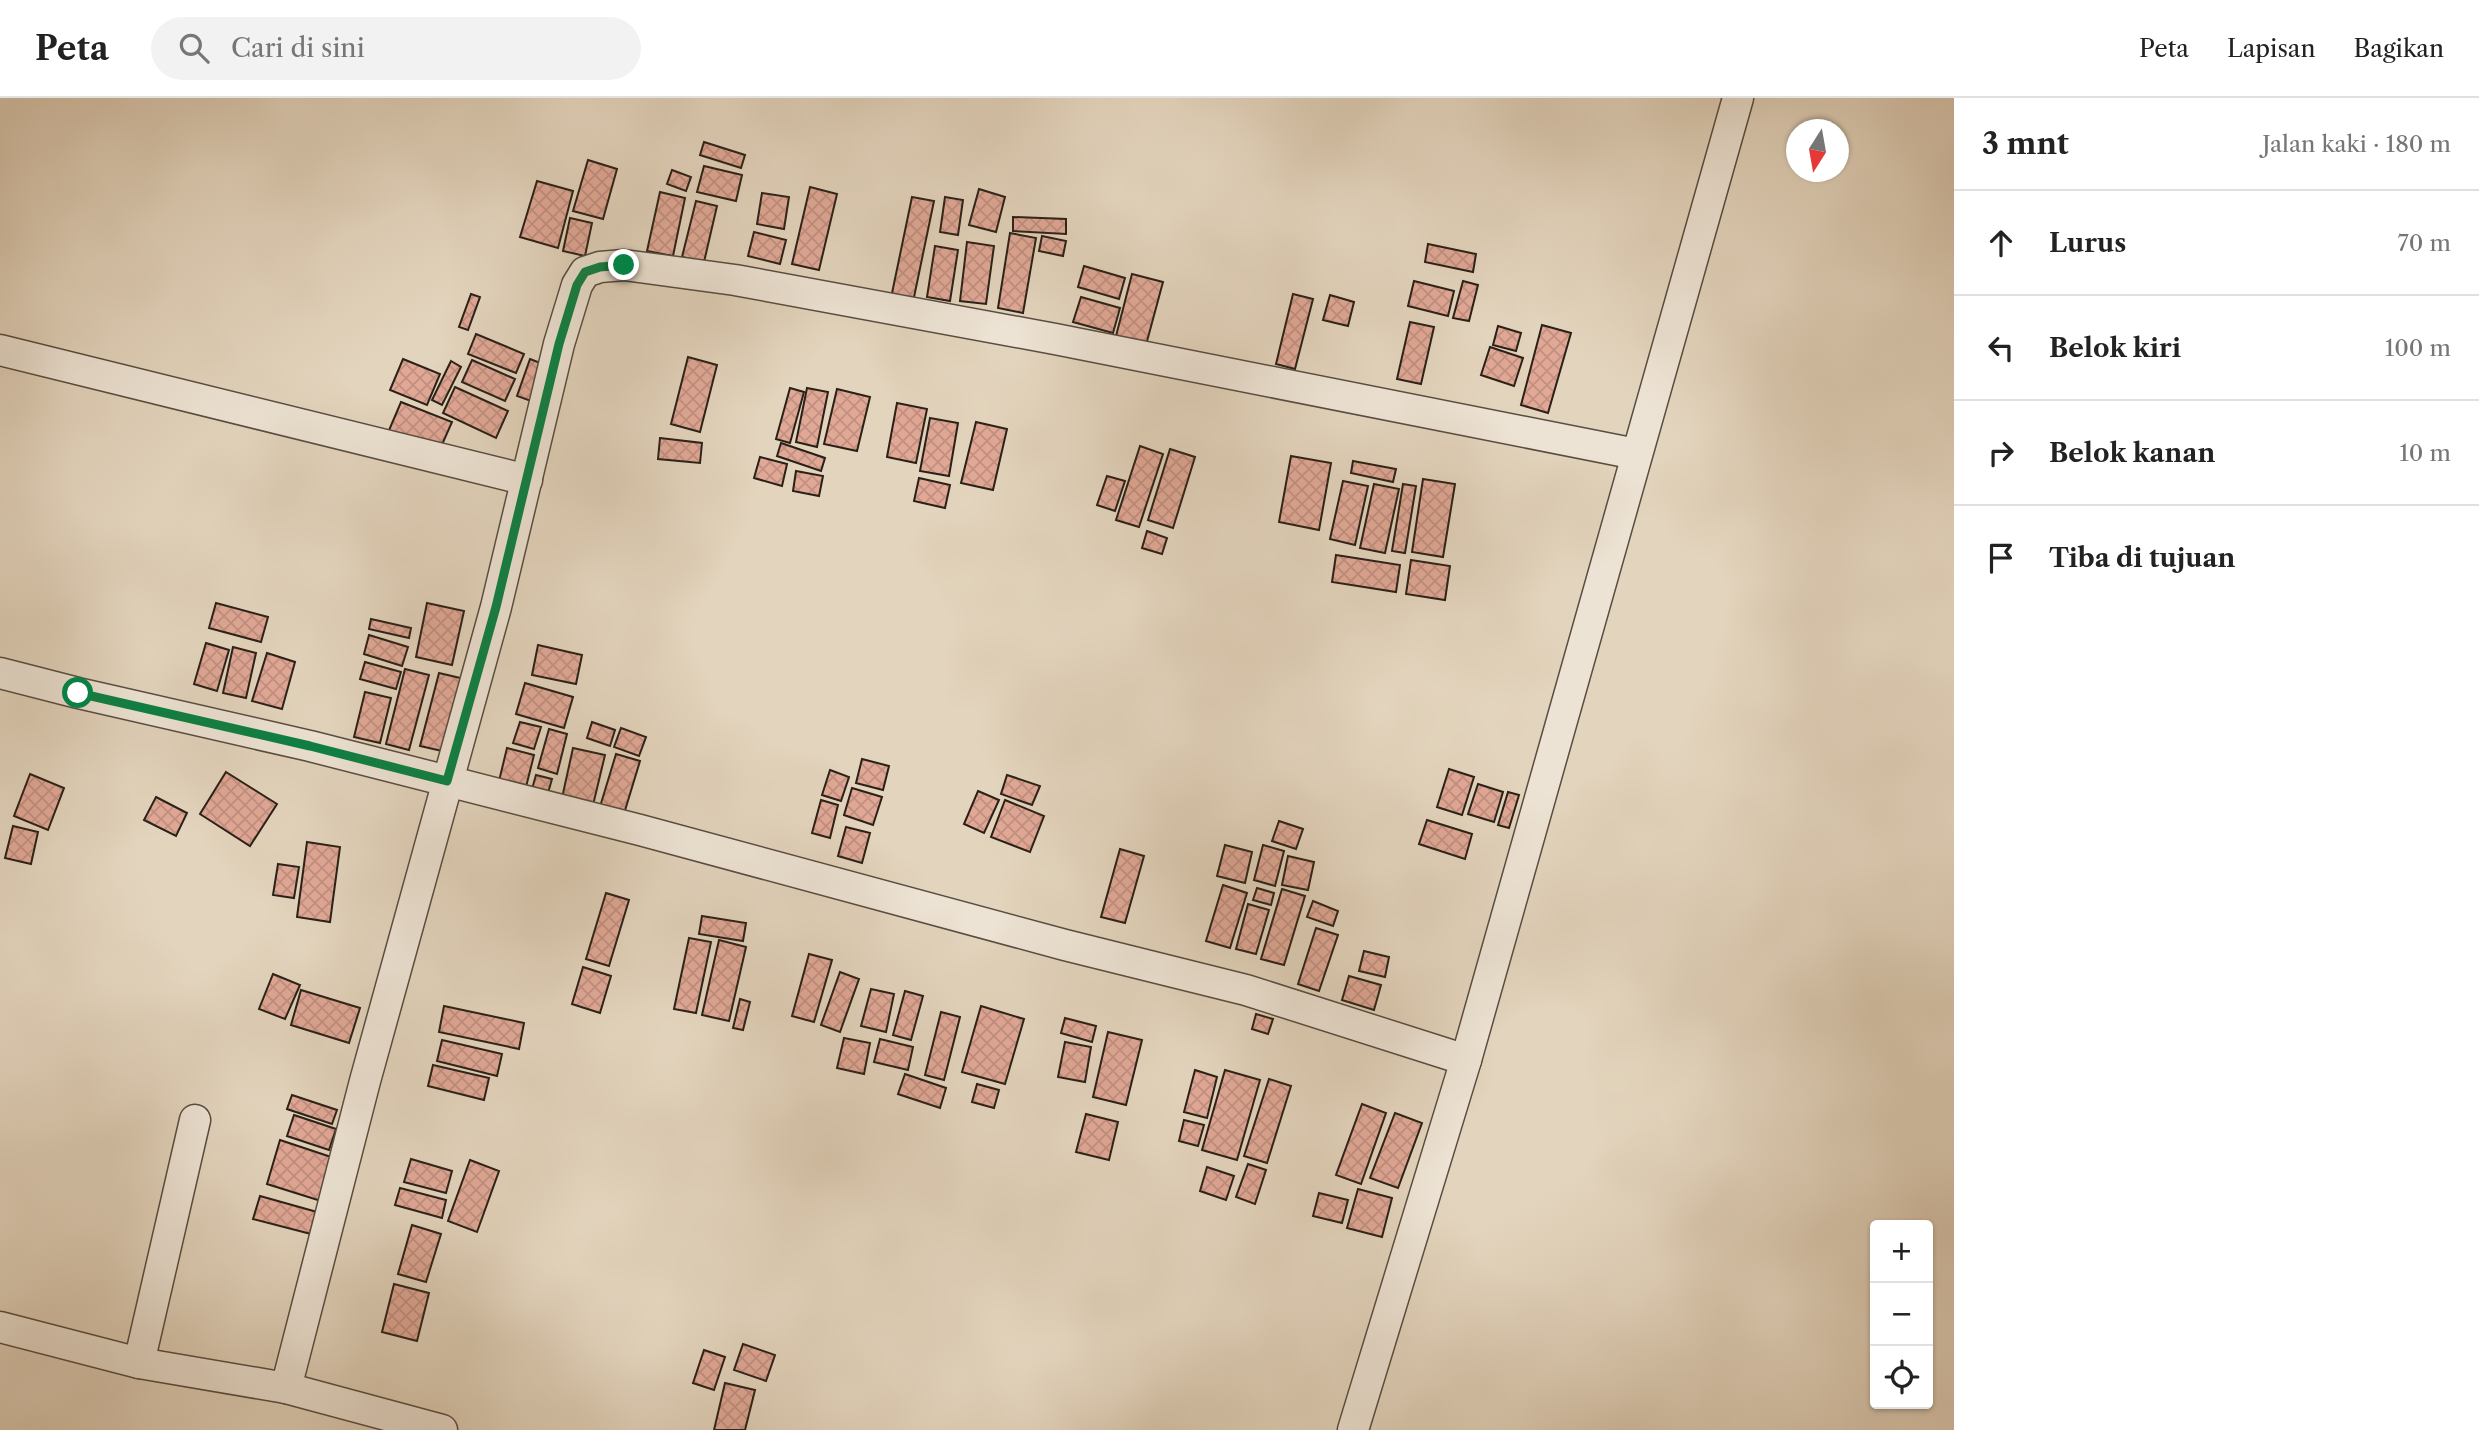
<!DOCTYPE html>
<html lang="id">
<meta charset="utf-8">
<style>
body{margin:0;font-family:"Libre Caslon Text",serif;background:#f2f2f2;color:#222}
.controls{position:absolute;right:21px;bottom:21px;display:grid;overflow:hidden;border-radius:7px;box-shadow:0 2px 5px #0004}
.controls button{width:63px;height:63px;display:grid;place-items:center;padding:0;border:0;border-bottom:2px solid #e0e0e0;background:#fff;color:#222;font:35px sans-serif}
.compass{position:absolute;left:1786px;top:21px;width:63px;height:63px;border-radius:50%;background:#fff;box-shadow:0 2px 5px #0004;rotate:191deg}
.stop{position:absolute;width:21px;height:21px;margin:-16px;border:5px solid #0b8043;border-radius:50%;background:#fff}
.stop.end{background:#0b8043;border-color:#fff;box-shadow:0 2px 7px #0008}
.list{margin:0;padding:0;list-style:none}
h2{display:flex;justify-content:space-between;align-items:center;height:91px;margin:0;padding:0 28px;font-size:30px}
h2 small{font-size:23px;font-weight:400;color:#767676}
.list li{display:grid;grid-template-columns:46px 1fr auto;gap:21px;align-items:center;box-sizing:border-box;height:105px;padding:0 28px;border-top:2px solid #e0e0e0}
.list b{display:block;font-size:26px;white-space:nowrap}
.list em{font-size:23px;font-style:normal;color:#767676}
.icon{flex:none;width:38px;height:38px;fill:none;stroke:currentColor;stroke-width:2;stroke-linecap:round;stroke-linejoin:round}
.map{position:relative;flex:none;width:1954px;height:1332px;overflow:hidden}
header{display:flex;align-items:center;gap:42px;box-sizing:border-box;height:98px;padding:0 35px;background:#fff;border-bottom:2px solid #e0e0e0}
header strong{font-size:33px}
nav{display:flex;gap:38px;margin-inline-start:auto;font-size:24px}
.search{width:490px;height:63px;background:#f2f2f2;display:flex;align-items:center;gap:18px;box-sizing:border-box;padding:0 24px;border-radius:38px;color:#767676;font-size:26px}
main{display:flex}
aside{flex:1;background:#fff}
.map>svg:first-child{display:block}
</style>
<header>
<strong>Peta</strong>
<div class="search"><svg class="icon" aria-label="search" viewBox="0 0 24 24"><circle cx="10" cy="10" r="6"/><path d="M15 15l6 6"/></svg>Cari di sini</div>
<nav><a>Peta</a><a>Lapisan</a><a>Bagikan</a></nav>
</header>
<main>
<div class="map">
<svg width="1954" height="1332" viewBox="0 0 1954 1332">
<defs>
<pattern id="building-cross-hatch" width="8" height="8" patternUnits="userSpaceOnUse" patternTransform="scale(1.75)"><rect width="8" height="8" fill="#e1a896"/><path d="M0 0l8 8M0 8l8-8" fill="none" stroke="#c19081"/></pattern>
</defs>
<rect width="100%" height="100%" fill="#e3d4bd"/>
<filter id="stains"><feTurbulence type="fractalNoise" baseFrequency=".00286" numOctaves="4"/><feColorMatrix values="0 0 0 0 .2 0 0 0 0 .09 0 0 0 0 .02 0 0 0 .5 -.17"/></filter>
<radialGradient id="worn" r=".72"><stop offset=".6" stop-color="#630" stop-opacity="0"/><stop offset="1" stop-color="#630" stop-opacity=".3"/></radialGradient>
<g fill="url(#building-cross-hatch)" stroke="#2a2017" stroke-width="2">
<path d="M704,44L745,57L741,70L700,57Z"/>
<path d="M588,62L617,71L603,121L573,113Z"/>
<path d="M704,68L742,77L736,103L697,94Z"/>
<path d="M672,72L691,79L686,93L667,86Z"/>
<path d="M537,83L573,93L558,150L520,139Z"/>
<path d="M810,89L837,96L819,172L792,166Z"/>
<path d="M979,91L1005,99L996,134L969,127Z"/>
<path d="M660,94L685,100L673,158L647,153Z"/>
<path d="M762,95L789,99L784,131L757,126Z"/>
<path d="M912,99L934,103L913,204L891,200Z"/>
<path d="M945,99L963,102L958,137L940,134Z"/>
<path d="M696,103L717,108L704,164L682,159Z"/>
<path d="M1013,119L1066,121V136L1013,133Z"/>
<path d="M570,120L592,125L585,158L563,153Z"/>
<path d="M754,134L786,142L780,166L748,158Z"/>
<path d="M1010,135L1036,140L1023,215L998,210Z"/>
<path d="M1042,138L1066,143L1063,158L1039,153Z"/>
<path d="M967,144L994,148L986,206L960,203Z"/>
<path d="M1428,146L1476,156L1473,174L1425,164Z"/>
<path d="M935,148L958,152L950,203L927,199Z"/>
<path d="M1084,168L1125,180L1119,201L1078,189Z"/>
<path d="M1132,176L1163,184L1146,247L1116,238Z"/>
<path d="M1414,183L1454,193L1448,218L1408,208Z"/>
<path d="M1463,183L1478,187L1469,223L1453,220Z"/>
<path d="M471,196L480,199L468,232L459,229Z"/>
<path d="M1293,196L1313,201L1295,271L1276,266Z"/>
<path d="M1330,197L1354,204L1348,228L1323,222Z"/>
<path d="M1081,199L1120,210L1113,235L1073,224Z"/>
<path d="M1410,224L1434,229L1421,286L1397,281Z"/>
<path d="M1542,227L1571,235L1548,315L1521,307Z"/>
<path d="M1498,228L1521,235L1516,253L1493,247Z"/>
<path d="M476,236L524,256L516,275L468,256Z"/>
<path d="M1490,249L1523,260L1514,288L1481,277Z"/>
<path d="M688,259L717,267L700,334L671,326Z"/>
<path d="M403,261L440,276L427,307L390,292Z"/>
<path d="M530,261L543,266L531,303L517,298Z"/>
<path d="M472,262L515,281L505,303L462,284Z"/>
<path d="M451,263L461,269L442,307L432,302Z"/>
<path d="M455,289L508,313L496,340L443,315Z"/>
<path d="M790,290L804,294L790,345L776,341Z"/>
<path d="M807,290L828,294L817,349L796,344Z"/>
<path d="M837,291L870,299L857,353L824,346Z"/>
<path d="M401,304L452,324L437,358L387,337Z"/>
<path d="M897,305L927,311L916,365L887,359Z"/>
<path d="M930,320L958,325L949,378L920,373Z"/>
<path d="M976,324L1007,331L993,392L961,385Z"/>
<path d="M660,340L702,345L700,365L658,361Z"/>
<path d="M781,345L825,360L821,373L777,358Z"/>
<path d="M1140,348L1163,356L1139,429L1116,422Z"/>
<path d="M1170,351L1195,359L1173,430L1148,422Z"/>
<path d="M1291,358L1331,365L1319,432L1279,424Z"/>
<path d="M760,359L787,366L782,388L754,380Z"/>
<path d="M1353,363L1396,371L1393,384L1351,375Z"/>
<path d="M796,373L823,378L819,398L793,393Z"/>
<path d="M1107,378L1125,383L1115,413L1097,407Z"/>
<path d="M919,380L950,387L945,410L914,403Z"/>
<path d="M1423,381L1455,386L1443,459L1412,454Z"/>
<path d="M1343,383L1368,388L1355,447L1330,441Z"/>
<path d="M1374,386L1399,391L1385,455L1360,450Z"/>
<path d="M1403,386L1416,388L1405,455L1392,453Z"/>
<path d="M1147,433L1167,440L1162,456L1142,450Z"/>
<path d="M1336,457L1400,467L1396,494L1332,484Z"/>
<path d="M1411,462L1450,468L1445,502L1406,496Z"/>
<path d="M216,505L268,519L261,544L209,530Z"/>
<path d="M427,505L464,513L452,567L416,559Z"/>
<path d="M371,521L411,530L409,540L369,531Z"/>
<path d="M369,537L408,549L402,568L364,556Z"/>
<path d="M206,545L229,552L217,593L194,586Z"/>
<path d="M538,547L582,557L576,586L532,577Z"/>
<path d="M233,549L256,555L246,600L223,595Z"/>
<path d="M267,555L295,564L282,611L252,603Z"/>
<path d="M365,564L401,574L396,591L360,581Z"/>
<path d="M405,571L429,577L409,652L386,646Z"/>
<path d="M439,575L469,582L451,655L420,648Z"/>
<path d="M525,585L573,599L564,630L516,616Z"/>
<path d="M365,594L391,600L380,645L354,639Z"/>
<path d="M520,624L541,629L534,651L513,645Z"/>
<path d="M592,624L615,632L610,648L587,640Z"/>
<path d="M621,630L646,639L639,658L614,649Z"/>
<path d="M549,631L567,636L557,676L538,670Z"/>
<path d="M507,650L534,657L525,693L498,687Z"/>
<path d="M573,650L605,657L593,707L562,700Z"/>
<path d="M616,656L640,663L623,719L599,712Z"/>
<path d="M862,661L889,668L883,692L856,685Z"/>
<path d="M1449,671L1474,679L1462,717L1437,709Z"/>
<path d="M830,672L849,679L841,703L822,697Z"/>
<path d="M226,674L277,706L250,748L200,716Z"/>
<path d="M30,676L64,690L48,732L14,718Z"/>
<path d="M536,677L552,681L546,702L530,698Z"/>
<path d="M1007,677L1040,688L1032,707L1001,696Z"/>
<path d="M1478,686L1503,694L1494,724L1468,716Z"/>
<path d="M852,690L882,699L873,727L844,717Z"/>
<path d="M978,693L999,702L984,735L964,726Z"/>
<path d="M1508,694L1519,697L1509,730L1498,727Z"/>
<path d="M156,699L187,715L176,738L144,722Z"/>
<path d="M821,702L838,707L830,740L812,735Z"/>
<path d="M1005,702L1044,718L1030,754L991,739Z"/>
<path d="M1427,722L1472,736L1465,761L1419,746Z"/>
<path d="M1279,723L1303,731L1296,751L1272,743Z"/>
<path d="M13,728L38,734L31,766L5,760Z"/>
<path d="M846,729L870,735L862,765L838,758Z"/>
<path d="M307,744L340,749L330,824L297,819Z"/>
<path d="M1225,747L1252,754L1245,785L1217,778Z"/>
<path d="M1263,747L1284,753L1275,788L1254,782Z"/>
<path d="M1120,751L1144,758L1125,825L1101,819Z"/>
<path d="M1288,758L1314,764L1308,792L1282,787Z"/>
<path d="M278,766L299,769L294,800L273,797Z"/>
<path d="M1223,787L1247,795L1230,850L1206,843Z"/>
<path d="M1257,790L1274,795L1271,807L1253,802Z"/>
<path d="M1282,791L1305,798L1284,867L1261,861Z"/>
<path d="M606,795L629,802L609,868L586,861Z"/>
<path d="M1313,803L1338,813L1333,828L1307,819Z"/>
<path d="M1248,806L1269,812L1256,856L1236,851Z"/>
<path d="M702,818L746,825L743,843L699,836Z"/>
<path d="M1316,830L1338,837L1319,893L1298,886Z"/>
<path d="M689,840L711,844L696,915L674,911Z"/>
<path d="M719,842L746,849L729,923L702,917Z"/>
<path d="M1364,853L1389,859L1385,879L1359,873Z"/>
<path d="M809,856L832,862L814,924L792,918Z"/>
<path d="M583,869L611,878L600,915L572,906Z"/>
<path d="M840,874L859,881L840,934L821,927Z"/>
<path d="M273,876L300,887L285,921L259,911Z"/>
<path d="M1349,878L1381,887L1374,912L1342,902Z"/>
<path d="M871,891L894,896L886,934L861,928Z"/>
<path d="M301,892L360,910L349,945L291,927Z"/>
<path d="M905,893L923,898L911,942L893,937Z"/>
<path d="M740,901L750,904L743,932L733,930Z"/>
<path d="M444,908L524,925L519,951L439,934Z"/>
<path d="M981,908L1024,921L1005,986L962,974Z"/>
<path d="M941,914L960,919L944,982L925,977Z"/>
<path d="M1256,916L1273,921L1268,936L1252,931Z"/>
<path d="M1065,920L1096,928L1092,944L1061,935Z"/>
<path d="M1108,934L1142,942L1126,1007L1093,999Z"/>
<path d="M844,940L870,945L864,976L837,970Z"/>
<path d="M880,941L913,949L908,972L874,964Z"/>
<path d="M442,942L502,956L497,978L437,963Z"/>
<path d="M1065,944L1091,949L1085,984L1058,979Z"/>
<path d="M433,967L489,980L484,1002L428,988Z"/>
<path d="M1195,972L1217,979L1207,1020L1184,1014Z"/>
<path d="M1225,972L1260,982L1237,1062L1202,1052Z"/>
<path d="M905,976L946,990L940,1010L898,996Z"/>
<path d="M1269,981L1291,988L1267,1065L1244,1058Z"/>
<path d="M977,986L999,992L994,1010L972,1004Z"/>
<path d="M292,997L337,1012L332,1026L287,1011Z"/>
<path d="M1362,1006L1386,1015L1361,1086L1336,1077Z"/>
<path d="M1395,1015L1422,1025L1398,1090L1370,1080Z"/>
<path d="M1086,1016L1118,1024L1109,1062L1076,1054Z"/>
<path d="M294,1017L336,1031L329,1052L287,1038Z"/>
<path d="M1184,1022L1204,1027L1198,1048L1179,1043Z"/>
<path d="M280,1042L334,1060L321,1103L267,1086Z"/>
<path d="M411,1061L452,1073L446,1095L404,1084Z"/>
<path d="M470,1062L499,1073L477,1134L448,1123Z"/>
<path d="M1248,1066L1266,1072L1255,1106L1236,1099Z"/>
<path d="M1207,1069L1234,1078L1226,1102L1200,1093Z"/>
<path d="M400,1090L446,1102L442,1120L395,1107Z"/>
<path d="M1358,1091L1392,1100L1382,1139L1347,1130Z"/>
<path d="M1319,1095L1348,1102L1342,1125L1313,1118Z"/>
<path d="M260,1098L317,1114L311,1136L253,1121Z"/>
<path d="M412,1127L441,1136L426,1184L398,1176Z"/>
<path d="M394,1186L429,1195L417,1243L382,1234Z"/>
<path d="M743,1246L775,1257L766,1283L734,1272Z"/>
<path d="M704,1252L725,1259L714,1292L693,1285Z"/>
<path d="M725,1285L755,1292L745,1332H714Z"/>
</g>
<g fill="none" stroke-linecap="round" stroke-linejoin="round">
<defs>
<g id="minor">
<path d="M0,252L527,382"/>
<path d="M0,575L78,595L310,648L640,732L1065,847L1246,892L1466,962"/>
<path d="M0,1229L139,1265L286,1290L442,1332"/>
<path d="M139,1265L195,1022"/>
<path d="M286,1290L365,983L496,509L559,246L577,187L585,174L600,169L624,167L735,182L1055,241L1636,356"/>
<path d="M1353,1332L1466,962L1738,0"/>
</g>
</defs>
<use href="#minor" stroke="#584d40" stroke-width="33"/>
<use href="#minor" stroke="#ede3d4" stroke-width="30"/>
</g>
<g fill="none" stroke-linecap="round" stroke-linejoin="round">
<path stroke="#0b8043" stroke-width="9" d="M78,595L310,648L447,683L496,509L559,246L577,187L585,174L600,169L624,167"/>
</g>
<rect width="100%" height="100%" filter="url(#stains)"/>
<rect width="100%" height="100%" fill="url(#worn)"/>
</svg>
<div class="controls">
<button>+</button>
<button>−</button>
<button><svg class="icon" aria-label="locate" viewBox="0 0 24 24"><circle cx="12" cy="12" r="6"/><path d="M12 2v4M12 18v4M2 12h4M18 12h4"/></svg></button>
</div>
<svg class="compass" viewBox="-18 -18 36 36"><path d="M0-13l5 13h-10z" fill="#e53935"/><path d="M0 13l5-13h-10z" fill="#767676"/></svg>
<div class="stop" style="left:78px;top:595px"></div>
<div class="stop end" style="left:624px;top:167px"></div>
</div>
<aside>
<h2>3 mnt<small>Jalan kaki · 180 m</small></h2>
<ul class="list">
<li><svg class="icon" aria-label="ahead" viewBox="0 0 24 24"><path d="M12 20V5M6 11l6-6 6 6"/></svg><div><b>Lurus</b></div><em>70 m</em></li>
<li><svg class="icon" aria-label="left" viewBox="0 0 24 24"><path d="M17 20v-9H6M10 6l-5 5 5 5"/></svg><div><b>Belok kiri</b></div><em>100 m</em></li>
<li><svg class="icon" aria-label="right" viewBox="0 0 24 24"><path d="M7 20v-9h11M14 6l5 5-5 5"/></svg><div><b>Belok kanan</b></div><em>10 m</em></li>
<li><svg class="icon" aria-label="arrive" viewBox="0 0 24 24"><path d="M6 21V4h12l-3 4 3 4H6"/></svg><div><b>Tiba di tujuan</b></div></li>
</ul>
</aside>
</main>
